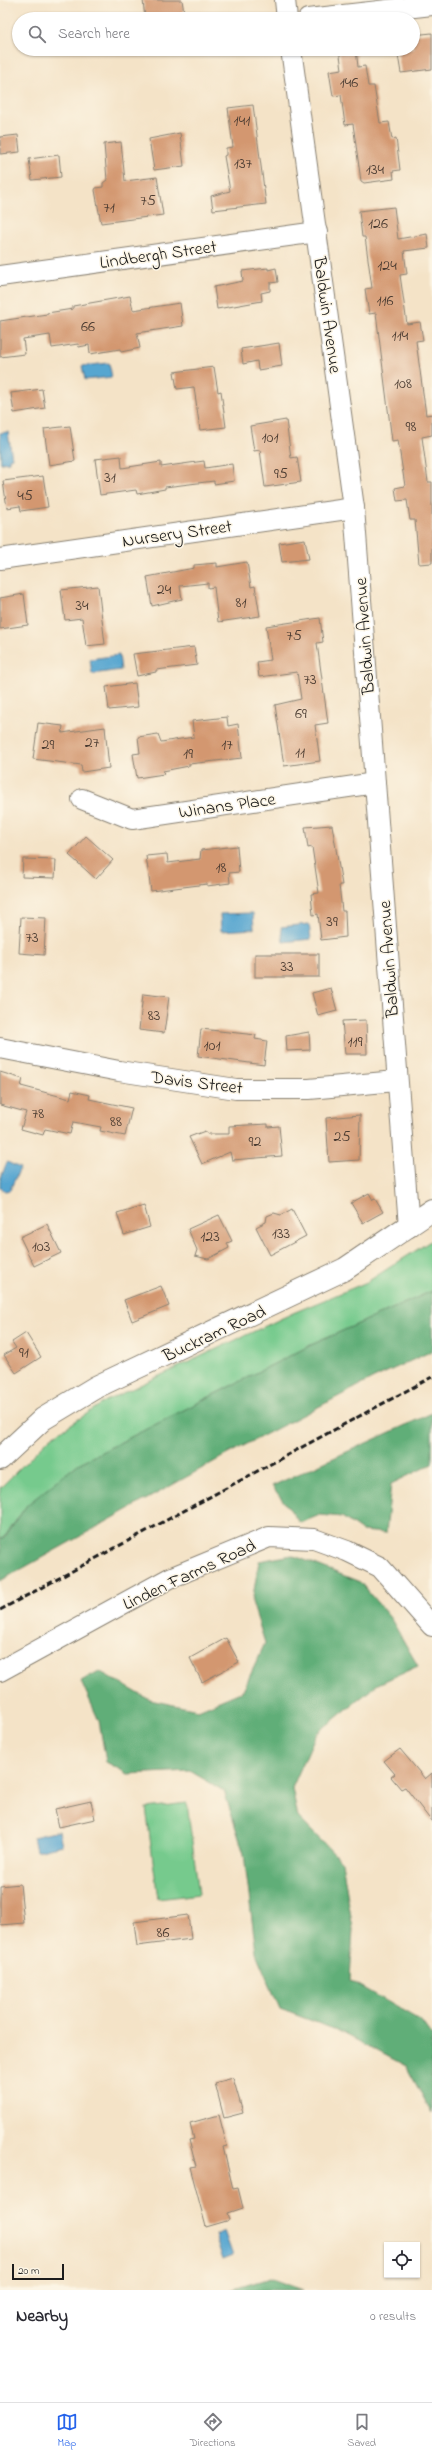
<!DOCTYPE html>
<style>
body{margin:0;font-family:"Indie Flower",sans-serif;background:#f2f2f3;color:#2b2b33}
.controls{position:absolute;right:12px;bottom:12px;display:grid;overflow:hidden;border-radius:0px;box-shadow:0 1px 3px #0004}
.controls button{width:36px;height:36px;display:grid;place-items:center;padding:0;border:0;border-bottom:1px solid #e1e1e2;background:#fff;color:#2b2b33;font:20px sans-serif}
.scale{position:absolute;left:12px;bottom:10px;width:52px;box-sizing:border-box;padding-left:4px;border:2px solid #1c1c1c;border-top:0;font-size:11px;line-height:14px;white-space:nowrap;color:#1c1c1c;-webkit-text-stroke:3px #fcf5e5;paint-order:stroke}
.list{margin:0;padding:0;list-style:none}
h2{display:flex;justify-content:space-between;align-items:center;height:52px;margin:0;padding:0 16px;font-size:17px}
h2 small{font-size:13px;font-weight:400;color:#7c7c81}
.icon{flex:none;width:22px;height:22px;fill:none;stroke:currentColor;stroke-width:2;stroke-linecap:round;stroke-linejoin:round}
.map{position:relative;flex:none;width:432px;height:2290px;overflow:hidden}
.search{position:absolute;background:#fff;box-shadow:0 1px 3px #0004;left:12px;right:12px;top:12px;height:44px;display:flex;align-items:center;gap:10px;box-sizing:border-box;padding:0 14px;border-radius:22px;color:#7c7c81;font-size:15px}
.sheet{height:112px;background:#fff}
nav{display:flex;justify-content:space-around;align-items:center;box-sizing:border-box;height:56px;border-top:1px solid #e1e1e2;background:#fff;font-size:11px;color:#7c7c81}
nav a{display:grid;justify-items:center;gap:2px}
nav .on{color:#2563eb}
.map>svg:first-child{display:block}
</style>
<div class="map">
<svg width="432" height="2290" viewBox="0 0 432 2290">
<rect width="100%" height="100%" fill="#fcf5e5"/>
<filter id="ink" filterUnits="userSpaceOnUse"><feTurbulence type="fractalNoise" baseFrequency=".025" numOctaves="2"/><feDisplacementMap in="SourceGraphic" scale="8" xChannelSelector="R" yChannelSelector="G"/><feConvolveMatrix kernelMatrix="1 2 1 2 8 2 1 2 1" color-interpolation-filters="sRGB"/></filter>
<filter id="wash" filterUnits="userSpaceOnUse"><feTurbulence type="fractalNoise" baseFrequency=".012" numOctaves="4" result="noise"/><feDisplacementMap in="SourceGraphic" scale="16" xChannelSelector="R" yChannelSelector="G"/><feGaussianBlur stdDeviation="0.9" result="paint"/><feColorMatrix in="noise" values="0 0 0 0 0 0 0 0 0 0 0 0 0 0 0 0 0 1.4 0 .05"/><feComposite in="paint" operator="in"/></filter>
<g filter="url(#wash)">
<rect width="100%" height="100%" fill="#f4e3c7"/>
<g fill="#76ca8d" stroke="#497354">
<path d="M432,1240V1291L311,1345L78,1464L27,1505L3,1539H0V1488L50,1438L106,1401L293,1313L367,1282Z"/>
<path d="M187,1803L199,1894L158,1899L146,1808Z"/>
</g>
<g fill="#60ae78" stroke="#3e654a">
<path d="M432,1291V1351L374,1378L226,1455L0,1581V1539H4L27,1505L78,1464L311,1345Z"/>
<path d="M432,1413V1464L391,1484L386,1533L362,1531L342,1517L320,1515L300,1523L272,1486Z"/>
<path d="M292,1555L360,1582L391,1619L418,1666L378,1684L316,1734L292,1788L298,1817L342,1862L353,1929L350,1980L421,2021L432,2036V2113L406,2066L339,2031L280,2009L256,1953L244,1854L224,1791L190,1771L128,1774L106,1762L99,1721L81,1681L99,1671L150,1700L198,1710L243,1691L265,1643L252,1602L259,1561Z"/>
<path d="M270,2278L304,2290H230Z"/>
</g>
<g fill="#56a6d0" stroke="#396176">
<path d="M109,363L112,377L85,380L82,366Z"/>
<path d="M8,432L12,458L9,459V462L1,463L0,433Z"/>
<path d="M119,655L121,670L92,674L90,659Z"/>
<path d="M253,913L254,929L221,931L220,914Z"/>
<path d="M309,924L311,939L283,942L281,927Z"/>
<path d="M7,1162L20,1168L10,1190L5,1191L0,1187V1180Z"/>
<path d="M59,1831L62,1845L36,1851L33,1837Z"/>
<path d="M224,2231L233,2256L223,2260L215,2235Z"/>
</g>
<g id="blocks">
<g fill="#d3976f">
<path d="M143,0H182L185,19H145Z"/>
<path d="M432,33V69L401,73L397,49H413V35Z"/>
<path d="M339,49H356L358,67L365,66L368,86H374L380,123L389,122L392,139L396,138L400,170L393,171L394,179L364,183L361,181L353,124L345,125L341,95L333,96L329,71L342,69Z"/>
<path d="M253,105L266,204L213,210L211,196L230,191L224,156L226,155V148L233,147L228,108Z"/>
<path d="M180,133L184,166L154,170L149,139Z"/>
<path d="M18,135L20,152L0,154V137Z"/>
<path d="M121,142L125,181L157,177L163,215L101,223L95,190L96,188L103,187V183L107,180L104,144Z"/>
<path d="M59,155L61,177L32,180L29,159Z"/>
<path d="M394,207L398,239L427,234L429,248L404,251L407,274L400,275L407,324L420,322L423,340L416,341L426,415L432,414V435L422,437L428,482H432V563L419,564L415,520H410L407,500L397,501L395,488L405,486L398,440L392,441L376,313L369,314L365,289L372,288L365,237H362L359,211Z"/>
<path d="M268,268V270L276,268L278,282L270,283V291L261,293L262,301L217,309L214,287L243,281L242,271Z"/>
<path d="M130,296L133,310L180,303L183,326L137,333L140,348L121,352L120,349L90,354L89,345L79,347L78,344L52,348L50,335L23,339L25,354L0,357V321L47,314V313L73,309V306Z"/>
<path d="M279,343L282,366L258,370L257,361L243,364L241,349Z"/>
<path d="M214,367L218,392L221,391L226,427L200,430L194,387L177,389L174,372Z"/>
<path d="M42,389L45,408L14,413L11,393Z"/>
<path d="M286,420L291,458L297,457L301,482L265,487L260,450L254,451L250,426Z"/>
<path d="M70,426L75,461L49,465L44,429Z"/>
<path d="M121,456L122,468L161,462V467L204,461L205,468L232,464L234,481L214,484V481L165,487V489L137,494L136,490L100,495L95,459Z"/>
<path d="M43,476L48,507L21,511L20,506L7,508L3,481Z"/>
<path d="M305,539L309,559L282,562L279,543Z"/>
<path d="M247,562L251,587L255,586L260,616L218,622L214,587L208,588V583L180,586L182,599L152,606L147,577L194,568V565L217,563V567Z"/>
<path d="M98,586L105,644L86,646L82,618L65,620L61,590Z"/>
<path d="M24,594L28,625L0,629V598Z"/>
<path d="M320,618L323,642L317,643L328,723L315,725L320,761L284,766L275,705L301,699L297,672L259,677L257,662L271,660L266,626Z"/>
<path d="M194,647L197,665L156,670V672L137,676L133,654Z"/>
<path d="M135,683L138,707L109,710L106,687Z"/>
<path d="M227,717L228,726L238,724L242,758L189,764V766L163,771L164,774L137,778L133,754L140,753L138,737L158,734L161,742L194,737L192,721Z"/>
<path d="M38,723L63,726L62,733L105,727L109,768L82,772L81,765L33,759Z"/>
<path d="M332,825L342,885H339L342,911H345L346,937L321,940L318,914L313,915L311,894L319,893L312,847L308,848L305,827Z"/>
<path d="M86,836L113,860L96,879L69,855Z"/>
<path d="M237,846L239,872L229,873L230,883L207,886V884L151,891L146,856L167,854L168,863L200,859L201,850Z"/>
<path d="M23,859L56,860L55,878L22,877Z"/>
<path d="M21,917L46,918L44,955L19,953Z"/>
<rect x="255" y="954" width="64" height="23"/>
<path d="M331,988L337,1011L318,1016L312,993Z"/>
<path d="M143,994L169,997L164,1033L139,1030Z"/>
<path d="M366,1020L367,1054H345L342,1021Z"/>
<path d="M201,1029L256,1035L255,1039L267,1041L264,1065L198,1056Z"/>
<path d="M309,1032L310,1050L287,1051L286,1036Z"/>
<path d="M0,1072L23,1079L21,1086L70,1099L72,1091L90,1095L89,1099L132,1108L125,1136L100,1131L101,1127L73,1122L70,1134L45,1129L43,1135L21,1129L26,1112L0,1105Z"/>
<path d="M360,1115L359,1160L329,1162L326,1118Z"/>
<path d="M268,1124V1127L279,1126L282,1156L232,1160L230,1152L202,1164L189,1137L205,1131L207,1134H229V1126Z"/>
<path d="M369,1193L373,1200L375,1199L383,1212L363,1223L351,1203Z"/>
<path d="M144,1205L150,1227L124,1235L117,1213Z"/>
<path d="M292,1209L306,1236L270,1255L256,1227L266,1222L267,1216L274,1213L281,1215Z"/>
<path d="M219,1215L232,1241L227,1243L229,1248L208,1259L195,1256L197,1250L188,1229Z"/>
<path d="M47,1224L61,1253L34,1266L20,1237Z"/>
<path d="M161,1286L169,1306L132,1321L124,1300Z"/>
<path d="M26,1333L41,1357L16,1373L4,1355L16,1348L12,1342Z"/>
<path d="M226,1638L239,1662L202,1682L190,1658Z"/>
<path d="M400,1749L425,1779L432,1773V1822L405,1787L401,1789L391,1777L395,1774L384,1761Z"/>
<path d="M91,1801L95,1819L59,1827L55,1809Z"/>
<path d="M20,1884L24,1923L0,1925V1886Z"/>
<path d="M188,1915L191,1939L137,1946L134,1922Z"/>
<path d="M233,2078L243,2113L224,2118L215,2083Z"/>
<path d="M219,2115L227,2146L223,2147L233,2189L238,2188L243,2208L228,2213L230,2220L206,2227L190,2167L196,2166L189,2140L194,2139L190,2123Z"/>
</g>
</g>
</g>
<g filter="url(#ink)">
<use href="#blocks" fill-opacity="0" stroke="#888072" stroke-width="1"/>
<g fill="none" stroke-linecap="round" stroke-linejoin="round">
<defs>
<g id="street">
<path d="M285,0L287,19"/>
<path d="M308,19L432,5"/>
<path d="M291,49L354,508L409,1227"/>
<path d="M0,276L317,232"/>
<path d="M0,559L354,508"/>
<path d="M82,799L132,819L375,783"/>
<path d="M0,1048L119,1071L236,1089H309L396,1081"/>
<path d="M0,1671L170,1578L269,1537L314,1539L347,1551L380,1567L432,1626"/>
</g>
<path id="secondary" d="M0,1459L43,1419L96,1387L345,1269L432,1210"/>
</defs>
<use href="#street" stroke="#888072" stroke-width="22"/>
<use href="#secondary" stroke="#888072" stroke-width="24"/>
<use href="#street" stroke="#fff" stroke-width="20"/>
<use href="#secondary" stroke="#fff" stroke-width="22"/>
<path stroke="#1c1c1c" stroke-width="3" stroke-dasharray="6 3" stroke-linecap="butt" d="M0,1610L432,1377"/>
</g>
</g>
<g text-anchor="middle" stroke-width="3" stroke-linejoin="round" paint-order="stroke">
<g font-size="16" fill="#4a3b31">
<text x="349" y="87">146</text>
<text x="242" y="125">141</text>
<text x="243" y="168">137</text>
<text x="375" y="174">134</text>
<text x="148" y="205">75</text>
<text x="109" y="212">71</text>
<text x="378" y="228">126</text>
<text x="387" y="270">124</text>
<text x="385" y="305">116</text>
<text x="88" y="331">66</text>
<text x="400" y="340">114</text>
<text x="403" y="388">108</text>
<text x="411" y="431">98</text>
<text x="270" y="442">101</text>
<text x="281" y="478">95</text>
<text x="110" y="482">31</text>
<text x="25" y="500">45</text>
<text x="164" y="594">24</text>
<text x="241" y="607">81</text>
<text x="82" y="610">34</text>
<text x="294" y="640">75</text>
<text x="310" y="684">73</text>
<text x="301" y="718">69</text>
<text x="92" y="747">27</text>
<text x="48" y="749">29</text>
<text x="227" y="749">17</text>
<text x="300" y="757">11</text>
<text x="188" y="758">19</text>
<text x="221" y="872">18</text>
<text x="332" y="926">39</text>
<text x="32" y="942">73</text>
<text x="287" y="971">33</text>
<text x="154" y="1020">83</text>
<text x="355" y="1046">119</text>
<text x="212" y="1050">101</text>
<text x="38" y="1118">78</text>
<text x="116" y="1126">88</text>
<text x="342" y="1141">25</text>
<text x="255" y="1146">92</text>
<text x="281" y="1238">133</text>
<text x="210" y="1241">123</text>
<text x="41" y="1251">103</text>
<text x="24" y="1357">91</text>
<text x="163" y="1937">86</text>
</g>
<g font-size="18" fill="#1c1c1c" stroke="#fcf5e5">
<text transform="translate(158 254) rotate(-8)" y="6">Lindbergh Street</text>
<text transform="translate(328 315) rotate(82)" y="6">Baldwin Avenue</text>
<text transform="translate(177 533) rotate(-8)" y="6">Nursery Street</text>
<text transform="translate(364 636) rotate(-94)" y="6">Baldwin Avenue</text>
<text transform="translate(227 805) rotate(-8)" y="6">Winans Place</text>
<text transform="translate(388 959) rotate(-94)" y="6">Baldwin Avenue</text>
<text transform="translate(197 1082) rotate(7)" y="6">Davis Street</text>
<text transform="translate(214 1333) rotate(-25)" y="6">Buckram Road</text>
<text transform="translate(189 1574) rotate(-25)" y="6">Linden Farms Road</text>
</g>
</g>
</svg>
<div class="controls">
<button><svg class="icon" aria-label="locate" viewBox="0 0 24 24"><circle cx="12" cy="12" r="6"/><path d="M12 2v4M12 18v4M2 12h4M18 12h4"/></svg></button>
</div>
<div class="scale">20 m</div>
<div class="search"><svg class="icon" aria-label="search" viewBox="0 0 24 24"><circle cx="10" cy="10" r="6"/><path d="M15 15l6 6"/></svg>Search here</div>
</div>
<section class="sheet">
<h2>Nearby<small>0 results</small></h2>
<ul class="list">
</ul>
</section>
<nav>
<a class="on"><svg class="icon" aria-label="map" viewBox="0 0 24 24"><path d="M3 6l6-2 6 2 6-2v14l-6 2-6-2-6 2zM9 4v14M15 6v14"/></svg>Map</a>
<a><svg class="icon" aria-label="directions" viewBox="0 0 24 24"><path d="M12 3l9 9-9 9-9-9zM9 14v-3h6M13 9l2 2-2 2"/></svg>Directions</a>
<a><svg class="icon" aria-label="saved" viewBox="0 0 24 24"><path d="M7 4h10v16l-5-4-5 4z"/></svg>Saved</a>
</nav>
